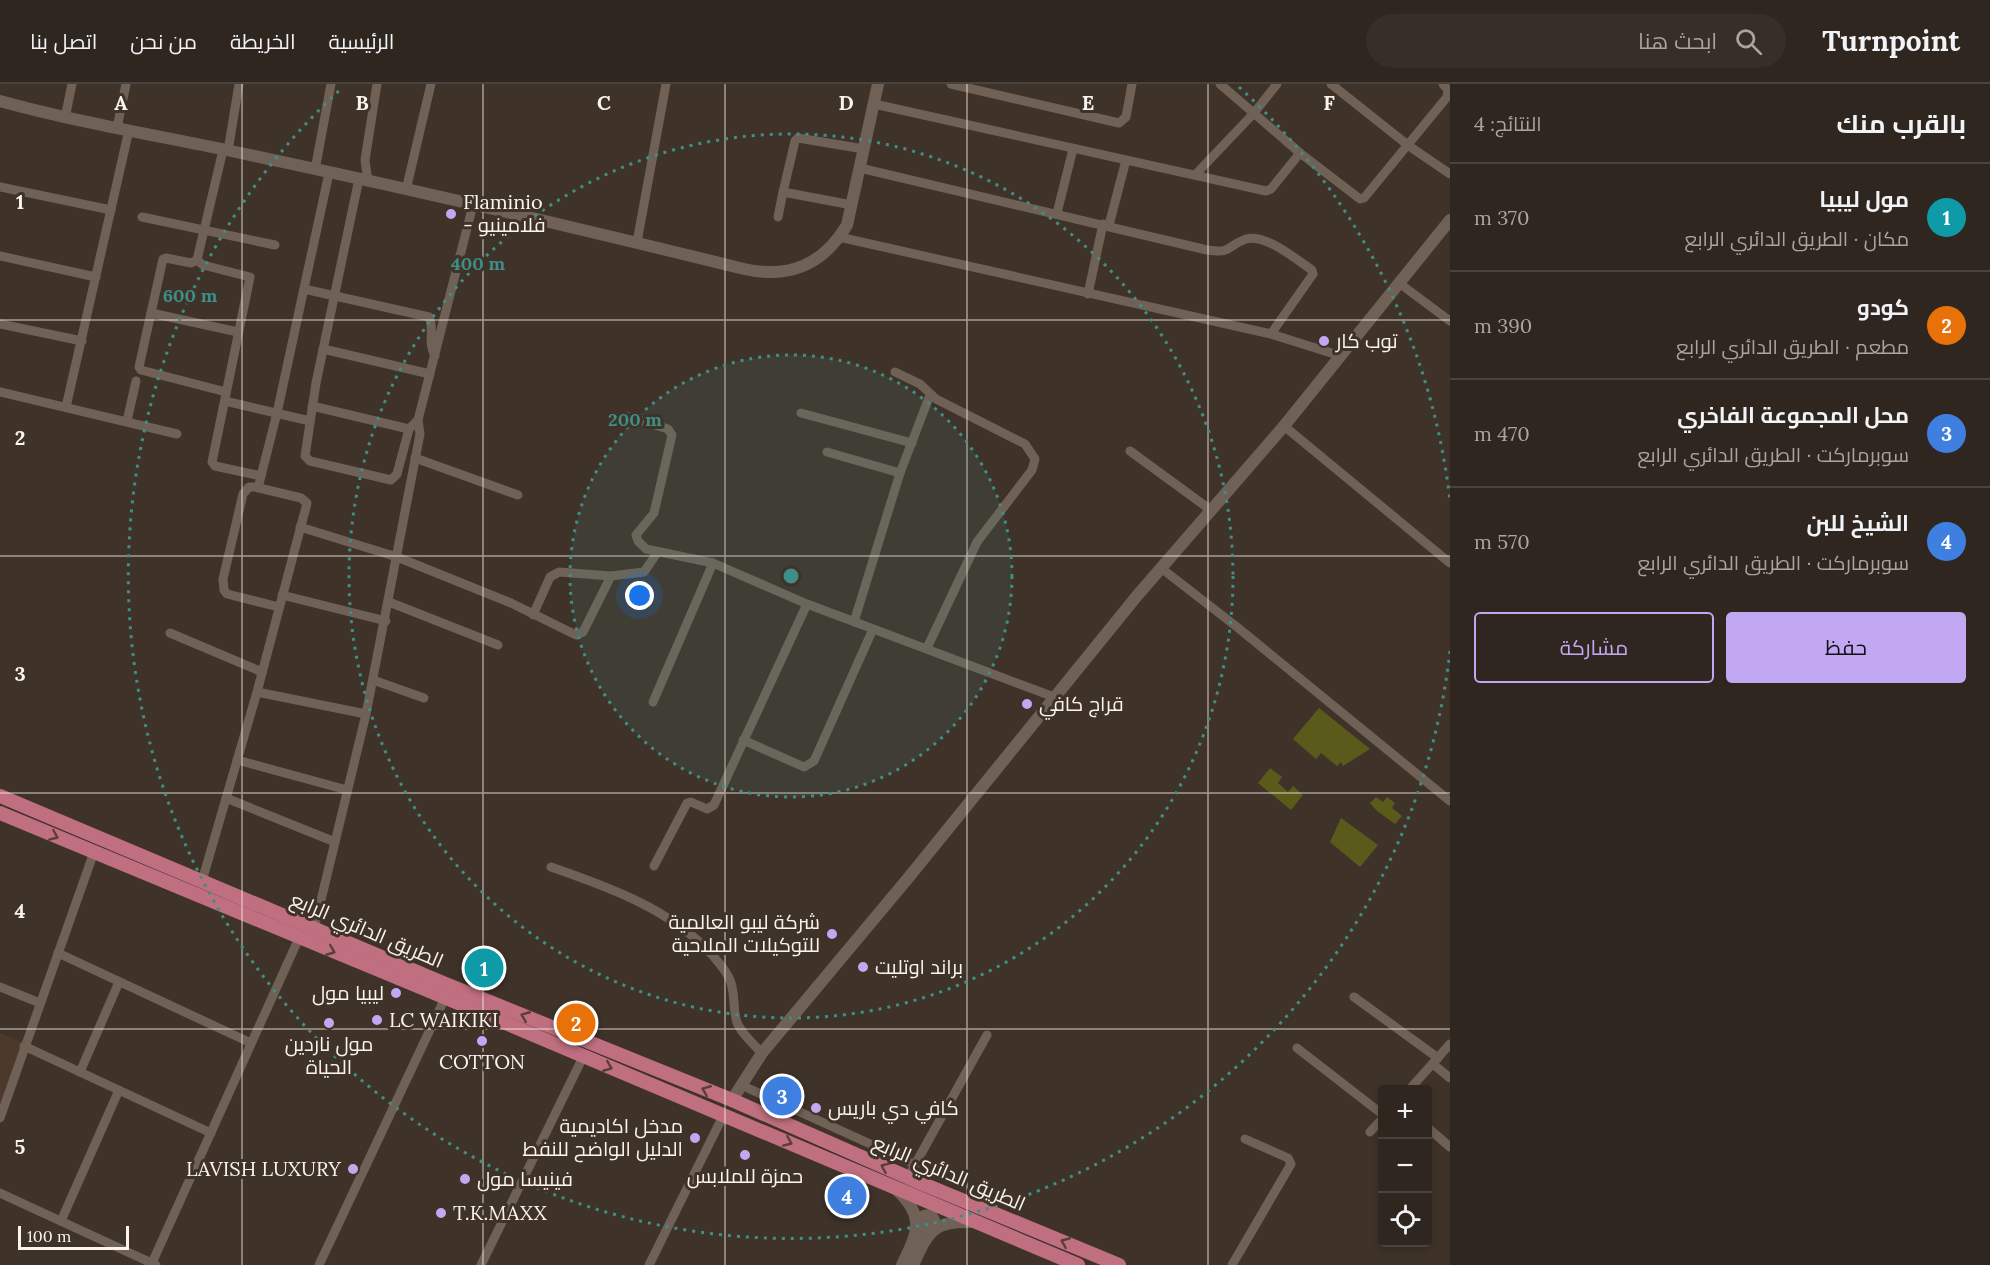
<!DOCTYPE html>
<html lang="ar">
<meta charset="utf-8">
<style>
body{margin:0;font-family:Lora,Cairo,serif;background:#372e28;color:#f1f3f6;direction:rtl}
.controls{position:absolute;right:18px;bottom:18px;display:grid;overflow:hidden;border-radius:6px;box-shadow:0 3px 9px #0003}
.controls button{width:54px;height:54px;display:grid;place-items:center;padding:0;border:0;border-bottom:2px solid #4a433d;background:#2f261f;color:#f1f3f6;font:30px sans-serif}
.scale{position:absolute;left:18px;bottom:15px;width:111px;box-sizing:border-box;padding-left:6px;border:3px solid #fbf3ed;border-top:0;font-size:16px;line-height:21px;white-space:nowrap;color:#fbf3ed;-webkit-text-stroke:4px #3f3329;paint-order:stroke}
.you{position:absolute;left:640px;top:512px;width:21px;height:21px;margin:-15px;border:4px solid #fff;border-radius:50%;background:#1a73e8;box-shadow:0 0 0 9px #1a73e833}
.badge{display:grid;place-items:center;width:39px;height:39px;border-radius:50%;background:#c2a8f2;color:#fff;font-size:20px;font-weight:700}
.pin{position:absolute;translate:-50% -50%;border:3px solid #fff;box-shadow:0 2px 6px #0006}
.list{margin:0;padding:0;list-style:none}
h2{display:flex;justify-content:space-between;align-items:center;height:78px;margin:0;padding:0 24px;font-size:26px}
h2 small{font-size:20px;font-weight:400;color:#a7a5a4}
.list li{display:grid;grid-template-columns:39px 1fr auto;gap:18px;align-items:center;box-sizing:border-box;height:108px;padding:0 24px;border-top:2px solid #4a433d}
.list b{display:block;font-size:22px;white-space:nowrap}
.list p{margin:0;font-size:20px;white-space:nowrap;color:#a7a5a4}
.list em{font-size:20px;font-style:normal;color:#a7a5a4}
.actions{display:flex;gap:12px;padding:18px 24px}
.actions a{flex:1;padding:14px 0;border:2px solid #c2a8f2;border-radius:6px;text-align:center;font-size:21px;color:#c2a8f2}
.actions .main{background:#c2a8f2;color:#111}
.icon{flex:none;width:33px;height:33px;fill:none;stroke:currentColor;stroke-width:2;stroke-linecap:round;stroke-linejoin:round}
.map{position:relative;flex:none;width:1450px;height:1181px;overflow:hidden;direction:ltr}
header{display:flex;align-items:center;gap:36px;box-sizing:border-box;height:84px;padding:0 30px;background:#2f261f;border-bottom:2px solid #4a433d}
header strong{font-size:28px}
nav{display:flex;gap:33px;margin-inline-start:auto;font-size:21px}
.search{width:420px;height:54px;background:#372e28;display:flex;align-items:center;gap:15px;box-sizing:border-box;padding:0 21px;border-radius:33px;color:#a7a5a4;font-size:22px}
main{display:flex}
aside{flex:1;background:#2f261f}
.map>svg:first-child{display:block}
</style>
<header>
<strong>Turnpoint</strong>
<div class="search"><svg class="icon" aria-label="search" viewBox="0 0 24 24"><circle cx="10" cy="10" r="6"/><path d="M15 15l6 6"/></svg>ابحث هنا</div>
<nav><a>الرئيسية</a><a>الخريطة</a><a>من نحن</a><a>اتصل بنا</a></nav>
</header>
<main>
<aside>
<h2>بالقرب منك<small>النتائج: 4</small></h2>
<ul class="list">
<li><span class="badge" style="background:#0f9aa8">1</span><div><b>مول ليبيا</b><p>مكان · الطريق الدائري الرابع</p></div><em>370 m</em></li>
<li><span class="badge" style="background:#e8710a">2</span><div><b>كودو</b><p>مطعم · الطريق الدائري الرابع</p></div><em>390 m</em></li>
<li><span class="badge" style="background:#3f7fe0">3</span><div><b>محل المجموعة الفاخري</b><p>سوبرماركت · الطريق الدائري الرابع</p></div><em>470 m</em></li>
<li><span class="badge" style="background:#3f7fe0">4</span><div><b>الشيخ للبن</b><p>سوبرماركت · الطريق الدائري الرابع</p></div><em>570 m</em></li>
</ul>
<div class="actions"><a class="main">حفظ</a><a>مشاركة</a></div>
</aside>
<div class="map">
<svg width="1450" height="1181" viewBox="0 0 1450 1181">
<rect width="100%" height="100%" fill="#3f3329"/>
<path fill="#4c392b" d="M0,949L24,959L0,1025Z"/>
<g fill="#5a5b1b">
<path d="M1319,624L1370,665L1343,682L1341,678L1337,682L1321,669L1316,675L1293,655Z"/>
<path d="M1270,684L1282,693L1278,699L1288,708L1293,702L1303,711L1291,726L1258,699Z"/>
<path d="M1376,713L1383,718L1387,713L1395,719L1392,724L1402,732L1395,740L1377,727L1370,719Z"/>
<path d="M1341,734L1378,761L1360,783L1330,758Z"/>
</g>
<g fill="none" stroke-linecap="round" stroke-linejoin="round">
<g stroke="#6f6156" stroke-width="9">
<path d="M951,0L1119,39L1126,33L1132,0"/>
<path d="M1220,0L1300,69L1360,115L1364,114L1447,13L1448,6L1443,0"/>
<path d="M1331,0L1409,62L1450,90"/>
<path d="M874,20L1266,107L1271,105L1300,69"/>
<path d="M65,34L72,0"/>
<path d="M117,44L126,0"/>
<path d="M228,67L239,0"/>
<path d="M315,86L331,0"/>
<path d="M1195,91L1254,29L1277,0"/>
<path d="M359,95L316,299L305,372L310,377L391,396L397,390L409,345L418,336"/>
<path d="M368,98L365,76L377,0"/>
<path d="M0,103L111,126"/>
<path d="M406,106L431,0"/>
<path d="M852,121L783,108L795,57L798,54L864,65"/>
<path d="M1057,129L1073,65"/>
<path d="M142,133L275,161"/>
<path d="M778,133L783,108"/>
<path d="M1109,141L1126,76"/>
<path d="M839,153L1271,250L1313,190L1312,186C1297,176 1265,149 1246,155C1225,162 1234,170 1207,166L860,84"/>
<path d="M637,158L666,0"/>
<path d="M0,172L96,193"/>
<path d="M197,176L203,181L250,193L212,378L215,382L261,392"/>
<path d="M197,176L191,179L166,174L163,175L139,283L141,286L226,308"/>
<path d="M197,176L223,66"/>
<path d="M1399,199L1450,237"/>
<path d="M304,205L429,233C435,245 427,258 435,272"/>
<path d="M1088,210L1103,140"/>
<path d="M151,229L238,248"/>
<path d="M0,240L82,257"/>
<path d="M1271,250L1341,272"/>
<path d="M323,265L430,290"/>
<path d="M895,288L920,300L936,315L1025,360L1035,375L1032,386L977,458L927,564"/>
<path d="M0,308L177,350"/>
<path d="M225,317L310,337"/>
<path d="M312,322L409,345"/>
<path d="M66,323L129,46"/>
<path d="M801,329L912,359"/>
<path d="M626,332L668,345L672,351L654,429L636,451L638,457L646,465L713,479L807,520L1054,613"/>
<path d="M127,337L136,297"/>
<path d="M1284,342L1450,479"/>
<path d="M1130,367L1212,427"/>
<path d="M827,368L900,389"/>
<path d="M415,374L518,411"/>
<path d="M258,404L277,329L329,89"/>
<path d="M300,443L397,473L511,519L576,551L583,548L611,492L644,488L657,469"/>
<path d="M1161,484L1237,543L1450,717"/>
<path d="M282,511L386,537"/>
<path d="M389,518L498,561"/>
<path d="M533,531L550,493L559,488L611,492"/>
<path d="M854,538L900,389L930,311"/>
<path d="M170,549L262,588"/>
<path d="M373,596L424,614"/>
<path d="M257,608L366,630"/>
<path d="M653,618L713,479"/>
<path d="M743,656L804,683L814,677L873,545"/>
<path d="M237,676L347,706"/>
<path d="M226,714L335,758"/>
<path d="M654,782L687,719L691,718L707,725L714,721L807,520"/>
<path d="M551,783C609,803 673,826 714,873C720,880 727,888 730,896C736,910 732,928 738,941C744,952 754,961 762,969"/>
<path d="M202,797L257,608L306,423L307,419L301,414L255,403H249L243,410L223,495L224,506L227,510L279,523"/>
<path d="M314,845L366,630L420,350L418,336L473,121"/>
<path d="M58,869L251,959"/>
<path d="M0,903L40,919"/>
<path d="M1354,913L1438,974"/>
<path d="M24,962L211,1049"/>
<path d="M1297,964L1382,1030"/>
<path d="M1433,980L1450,994"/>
<path d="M80,988L119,898"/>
<path d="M741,1001L914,1080"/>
<path d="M1409,1006L1450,960"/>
<path d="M0,1034L94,768"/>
<path d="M1428,1044L1450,1063"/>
<path d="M1370,1048L1382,1035"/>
<path d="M912,1086L987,951"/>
<path d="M0,1109L156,1181"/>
<path d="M61,1137L119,1006"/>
<path d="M151,1181L299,854"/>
<path d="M319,1181L445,914"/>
<path d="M481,1181L583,973"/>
<path d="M649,1181L724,1030"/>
<path d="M1232,1181L1291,1080L1288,1074L1245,1055"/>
</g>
<g stroke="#6f6156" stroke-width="12">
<path d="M0,17C76,38 154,51 231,67C403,103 574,143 744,185C789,195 823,181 847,141L878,0"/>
<path d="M732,1016L762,969L909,793L1136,513L1284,342L1450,136"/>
<path d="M896,1105C926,1133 918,1148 902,1181"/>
<path d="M917,1148L924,1132L931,1131L934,1136L928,1150"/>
<path d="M913,1181C929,1146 933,1137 974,1138"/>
</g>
<g stroke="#bf6f7f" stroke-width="14">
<path d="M0,712L443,899L732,1016L923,1100L1119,1181"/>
<path d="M0,729L432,908L1078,1181"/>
</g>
</g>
<defs><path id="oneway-chevron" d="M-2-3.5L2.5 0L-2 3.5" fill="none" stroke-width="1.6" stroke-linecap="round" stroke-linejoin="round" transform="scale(1.5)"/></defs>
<g stroke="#593f3a">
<use href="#oneway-chevron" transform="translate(54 752) rotate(23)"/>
<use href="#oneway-chevron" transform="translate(331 867) rotate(22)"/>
<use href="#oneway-chevron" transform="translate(525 932) rotate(-158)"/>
<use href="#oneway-chevron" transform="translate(608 983) rotate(22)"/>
<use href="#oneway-chevron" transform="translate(706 1006) rotate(-158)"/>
<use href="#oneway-chevron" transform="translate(788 1058) rotate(23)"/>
<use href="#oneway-chevron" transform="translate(885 1083) rotate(-156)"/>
<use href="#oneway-chevron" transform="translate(1065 1158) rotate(-157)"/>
</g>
<path fill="none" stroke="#fbf3ed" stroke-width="1.5" stroke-opacity="0.55" d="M242,0V1181M483,0V1181M725,0V1181M967,0V1181M1208,0V1181M0,236H1450M0,472H1450M0,709H1450M0,945H1450"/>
<circle cx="791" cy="492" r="221" fill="#3e8f87" fill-opacity=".12"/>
<g fill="none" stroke="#3e8f87" stroke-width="3" stroke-dasharray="3 6">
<circle cx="791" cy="492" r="221"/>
<circle cx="791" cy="492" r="442"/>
<path d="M1450 567A663 663 0 1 1 343 3M1239 3A663 663 0 0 1 1450 417"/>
</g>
<g fill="#c2a8f2" stroke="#3f3329" stroke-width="2">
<circle cx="451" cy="130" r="6"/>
<circle cx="1324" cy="257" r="6"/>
<circle cx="1027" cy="620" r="6"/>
<circle cx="832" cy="850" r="6"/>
<circle cx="863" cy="883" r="6"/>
<circle cx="396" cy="909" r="6"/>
<circle cx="377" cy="936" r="6"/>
<circle cx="329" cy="939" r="6"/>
<circle cx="482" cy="957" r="6"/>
<circle cx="816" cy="1024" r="6"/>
<circle cx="695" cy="1054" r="6"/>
<circle cx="745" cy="1071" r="6"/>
<circle cx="353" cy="1085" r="6"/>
<circle cx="465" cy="1095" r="6"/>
<circle cx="441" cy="1129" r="6"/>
</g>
<g text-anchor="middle" stroke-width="6" stroke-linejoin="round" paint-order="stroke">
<g font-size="20" fill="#fbf3ed" stroke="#3f3329" text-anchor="start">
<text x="463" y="125">Flaminio<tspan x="463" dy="23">- فلامينيو</tspan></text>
<text x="1336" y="264">توب كار</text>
<text x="1039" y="627">قراج كافي</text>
<text x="820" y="845" text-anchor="end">شركة ليبو العالمية<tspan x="820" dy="23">للتوكيلات الملاحية</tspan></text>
<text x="875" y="890">براند اوتليت</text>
<text x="384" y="916" text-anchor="end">ليبيا مول</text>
<text x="389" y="943">LC WAIKIKI</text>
<text x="329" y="967" text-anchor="middle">مول ناردين<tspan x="329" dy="23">الحياة</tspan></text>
<text x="482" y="985" text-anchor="middle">COTTON</text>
<text x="828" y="1031">كافي دي باريس</text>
<text x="683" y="1049" text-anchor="end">مدخل اكاديمية<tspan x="683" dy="23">الدليل الواضح للنفط</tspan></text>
<text x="341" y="1092" text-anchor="end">LAVISH LUXURY</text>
<text x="745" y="1099" text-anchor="middle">حمزة للملابس</text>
<text x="477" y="1102">فينيسا مول</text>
<text x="453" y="1136">T.K.MAXX</text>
</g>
<g font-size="20" fill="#fbf3ed" stroke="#3f3329">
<text transform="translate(367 846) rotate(23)" y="7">الطريق الدائري الرابع</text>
<text transform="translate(949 1089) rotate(23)" y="7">الطريق الدائري الرابع</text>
</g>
</g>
<g font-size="20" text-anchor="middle" font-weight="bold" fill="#fbf3ed" stroke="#3f3329" stroke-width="6" stroke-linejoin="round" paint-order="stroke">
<text x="121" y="26">A</text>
<text x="362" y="26">B</text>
<text x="604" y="26">C</text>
<text x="846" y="26">D</text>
<text x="1088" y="26">E</text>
<text x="1329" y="26">F</text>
<text x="20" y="125">1</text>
<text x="20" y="361">2</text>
<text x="20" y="597">3</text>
<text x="20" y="834">4</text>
<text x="20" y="1070">5</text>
</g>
<circle cx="791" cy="492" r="9" fill="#3e8f87" stroke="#3f3329" stroke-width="3"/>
<g font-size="18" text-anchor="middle" font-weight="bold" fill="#3e8f87" stroke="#3f3329" stroke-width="6" stroke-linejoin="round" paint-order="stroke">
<text x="478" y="186">400 m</text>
<text x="190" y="218">600 m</text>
<text x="635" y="342">200 m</text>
</g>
</svg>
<div class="controls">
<button>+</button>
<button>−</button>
<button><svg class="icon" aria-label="locate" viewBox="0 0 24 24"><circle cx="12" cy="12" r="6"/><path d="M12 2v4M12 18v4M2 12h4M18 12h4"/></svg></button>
</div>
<div class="scale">100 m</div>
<div class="you"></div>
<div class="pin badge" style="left:484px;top:884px;background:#0f9aa8">1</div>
<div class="pin badge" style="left:576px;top:939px;background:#e8710a">2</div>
<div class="pin badge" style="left:782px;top:1012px;background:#3f7fe0">3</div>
<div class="pin badge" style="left:847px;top:1112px;background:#3f7fe0">4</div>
</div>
</main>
